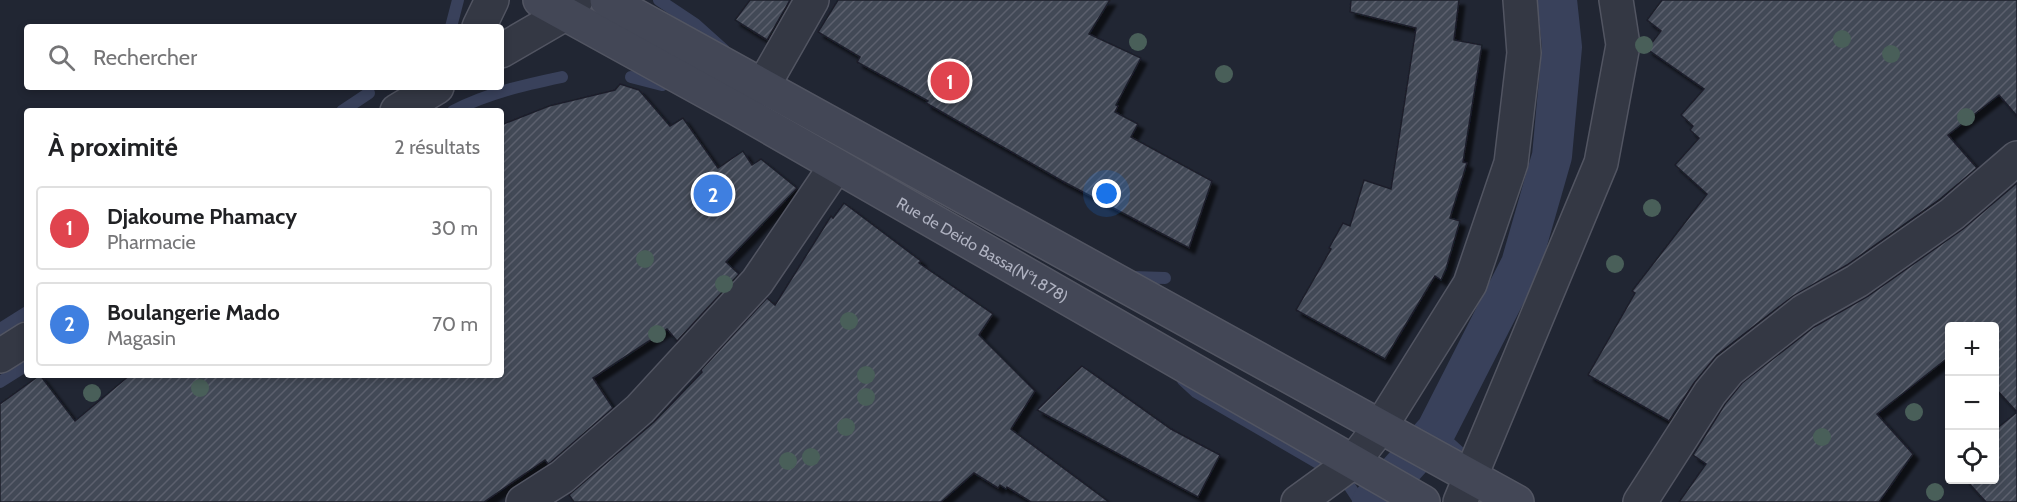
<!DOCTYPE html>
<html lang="fr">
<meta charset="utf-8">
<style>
body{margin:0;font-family:Cabin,sans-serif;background:#f2f2f2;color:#202124}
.controls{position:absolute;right:18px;bottom:18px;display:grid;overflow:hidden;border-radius:6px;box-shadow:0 3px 9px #0003}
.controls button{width:54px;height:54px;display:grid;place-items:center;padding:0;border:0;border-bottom:2px solid #e0e0e0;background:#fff;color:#202124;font:30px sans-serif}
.you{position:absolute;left:1107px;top:194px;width:21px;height:21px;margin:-15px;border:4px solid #fff;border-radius:50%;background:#1a73e8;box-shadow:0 0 0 9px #1a73e833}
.badge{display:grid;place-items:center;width:39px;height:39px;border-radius:50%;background:#ea580c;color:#fff;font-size:20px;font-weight:700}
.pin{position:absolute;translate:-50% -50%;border:3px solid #fff;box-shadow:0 2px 6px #0006}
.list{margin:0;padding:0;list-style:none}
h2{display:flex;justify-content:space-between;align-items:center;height:78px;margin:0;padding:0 24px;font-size:26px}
h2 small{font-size:20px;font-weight:400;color:#757577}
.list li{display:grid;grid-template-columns:39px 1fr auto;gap:18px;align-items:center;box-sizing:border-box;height:84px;margin:0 12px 12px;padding:0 12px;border:2px solid #e0e0e0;border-radius:6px}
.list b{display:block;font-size:22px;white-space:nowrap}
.list p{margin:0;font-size:20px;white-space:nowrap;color:#757577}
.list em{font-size:20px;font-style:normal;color:#757577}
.icon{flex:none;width:33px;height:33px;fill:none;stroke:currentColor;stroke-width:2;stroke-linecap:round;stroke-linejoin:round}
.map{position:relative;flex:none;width:2017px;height:502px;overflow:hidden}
.search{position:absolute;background:#fff;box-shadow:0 3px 9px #0003;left:24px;top:24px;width:480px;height:66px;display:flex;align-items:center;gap:15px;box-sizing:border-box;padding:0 21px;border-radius:6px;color:#757577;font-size:22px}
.panel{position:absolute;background:#fff;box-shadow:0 3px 9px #0003;left:24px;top:108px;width:480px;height:270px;border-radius:6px}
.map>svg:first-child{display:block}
</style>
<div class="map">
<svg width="2017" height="502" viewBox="0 0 2017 502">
<defs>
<pattern id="building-hatch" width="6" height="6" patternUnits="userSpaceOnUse" patternTransform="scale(1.5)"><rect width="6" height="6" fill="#434857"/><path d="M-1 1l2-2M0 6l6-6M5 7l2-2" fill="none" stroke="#5c606d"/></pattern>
<filter id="shadow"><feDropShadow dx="5.5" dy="5.5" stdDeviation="1.5" flood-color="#0009"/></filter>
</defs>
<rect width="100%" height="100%" fill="#212633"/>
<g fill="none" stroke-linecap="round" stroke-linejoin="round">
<g stroke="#39415b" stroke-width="12">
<path d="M659,0L695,24L724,50"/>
<path d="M451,27L458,0"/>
<path d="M631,77L662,85"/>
<path d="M342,111L369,93"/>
<path d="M453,111C488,93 524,85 562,77"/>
<path d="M1132,277L1165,278"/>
<path d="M0,329L27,312"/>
<path d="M1183,380L1196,392L1344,478L1360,502"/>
<path d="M0,382L27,365"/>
<path d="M1436,431L1468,460"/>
</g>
<path stroke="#39415b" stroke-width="40" d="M1372,502L1436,431L1521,264L1552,156L1562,47L1557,0"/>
</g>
<g fill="url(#building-hatch)" stroke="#1c1f2a" stroke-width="1.5" filter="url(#shadow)">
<path d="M750,0H790L767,40L735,20Z"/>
<path d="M838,0H1110L1089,34L1141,58L1116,105L1118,106L1115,112L1138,124L1131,137L1212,181L1189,248L1064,182L926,103L928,101L857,62L860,57L818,32Z"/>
<path d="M1351,0H1459L1454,40L1482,45L1463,162L1467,163L1450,218L1460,221L1446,269L1441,280L1435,276L1385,359L1296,310L1331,249L1329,248L1343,223L1350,226L1364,180L1391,189L1416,28L1350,12Z"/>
<path d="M1662,0H2017V116L1999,95L1948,135L1977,168L1940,199L1847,265L1793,296L1717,355L1694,383L1669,421L1588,375L1635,293L1632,291L1707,194L1675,165L1699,138L1690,130L1693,126L1681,115L1704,89L1647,49L1661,31L1647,20Z"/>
<path d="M620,84L639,90L670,126L683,118L718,168L743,151L752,165L761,159L797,188L726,262L739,274L677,341L667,329L593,378L613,408L551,462L548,464L545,460L484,502H0V404L40,375L75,421L130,375H501V125L549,106L615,90Z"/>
<path d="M2017,183V412L1995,388V327H1950V356L1877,414L1913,454L1879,502H1679L1706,464L1693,455L1725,404L1742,383L1814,327L1868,296L1963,229Z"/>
<path d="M844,203L921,261L919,263L993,314L979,335L1035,391L1011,429L1109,502H1031L1007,487L1006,489L1000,485L998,488L974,473L941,502H574L569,495L654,422L702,372L701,370L767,298L775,305L831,216L833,218Z"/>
<path d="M1082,366L1171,429L1220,455L1198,497L1037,410Z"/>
<path d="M2017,412V502H1986L1966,480H1995V430Z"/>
</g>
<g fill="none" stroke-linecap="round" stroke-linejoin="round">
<defs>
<g id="minor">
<path d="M479,27L492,0"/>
<path d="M501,51L563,15L576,0"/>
<path d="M763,86L812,0"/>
<path d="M397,111L437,87"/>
<path d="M0,356L27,339"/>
<path d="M523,502L562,477L640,409L757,282L836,166"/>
<path d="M1298,502L1353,462L1381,426L1470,284L1511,163L1524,53L1520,0"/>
<path d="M1460,502L1601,163L1623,45L1616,0"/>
<path d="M1640,502L1710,393L1729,370L1804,311L1857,281L1952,214L2017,158"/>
</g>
<g id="secondary">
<path id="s1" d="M540,0L736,108L1423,502"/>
<path d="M607,0L1517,502"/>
</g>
</defs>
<use href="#minor" stroke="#525562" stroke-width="36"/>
<use href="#secondary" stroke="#525562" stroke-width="36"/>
<use href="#minor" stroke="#343844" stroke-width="33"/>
<use href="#secondary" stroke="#434756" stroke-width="33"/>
</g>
<g fill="#495f59">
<circle cx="1842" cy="39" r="9"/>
<circle cx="1138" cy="42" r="9"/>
<circle cx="1644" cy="45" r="9"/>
<circle cx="1891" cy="54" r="9"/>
<circle cx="1224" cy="74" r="9"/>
<circle cx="1966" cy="117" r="9"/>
<circle cx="1652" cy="208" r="9"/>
<circle cx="645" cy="259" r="9"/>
<circle cx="1615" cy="264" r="9"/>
<circle cx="724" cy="284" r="9"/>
<circle cx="849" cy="321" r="9"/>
<circle cx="657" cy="334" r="9"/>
<circle cx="866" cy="375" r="9"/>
<circle cx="200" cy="388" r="9"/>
<circle cx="92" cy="393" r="9"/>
<circle cx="866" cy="397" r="9"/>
<circle cx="1914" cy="412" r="9"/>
<circle cx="846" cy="427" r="9"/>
<circle cx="1822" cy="437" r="9"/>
<circle cx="811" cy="457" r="9"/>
<circle cx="788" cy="461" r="9"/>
<circle cx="1935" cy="492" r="9"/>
</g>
<g text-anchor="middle" stroke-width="5" stroke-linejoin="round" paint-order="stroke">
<g font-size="16" fill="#afb2c1" stroke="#1a1d28">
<text dy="6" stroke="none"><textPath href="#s1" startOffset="508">Rue de Deido Bassa(N°1.878)</textPath></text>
</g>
</g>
</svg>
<div class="controls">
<button>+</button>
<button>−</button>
<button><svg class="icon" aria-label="locate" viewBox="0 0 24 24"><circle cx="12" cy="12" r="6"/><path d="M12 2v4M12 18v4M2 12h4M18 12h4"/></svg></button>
</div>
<div class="you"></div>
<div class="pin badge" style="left:950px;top:81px;background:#e0444e">1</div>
<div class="pin badge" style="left:713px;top:194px;background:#3f7fe0">2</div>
<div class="search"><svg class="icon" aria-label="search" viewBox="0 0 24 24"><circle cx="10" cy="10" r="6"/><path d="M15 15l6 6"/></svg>Rechercher</div>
<section class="panel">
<h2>À proximité<small>2 résultats</small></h2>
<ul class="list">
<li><span class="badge" style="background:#e0444e">1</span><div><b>Djakoume Phamacy</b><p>Pharmacie</p></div><em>30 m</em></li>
<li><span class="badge" style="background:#3f7fe0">2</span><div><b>Boulangerie Mado</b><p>Magasin</p></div><em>70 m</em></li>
</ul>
</section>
</div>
